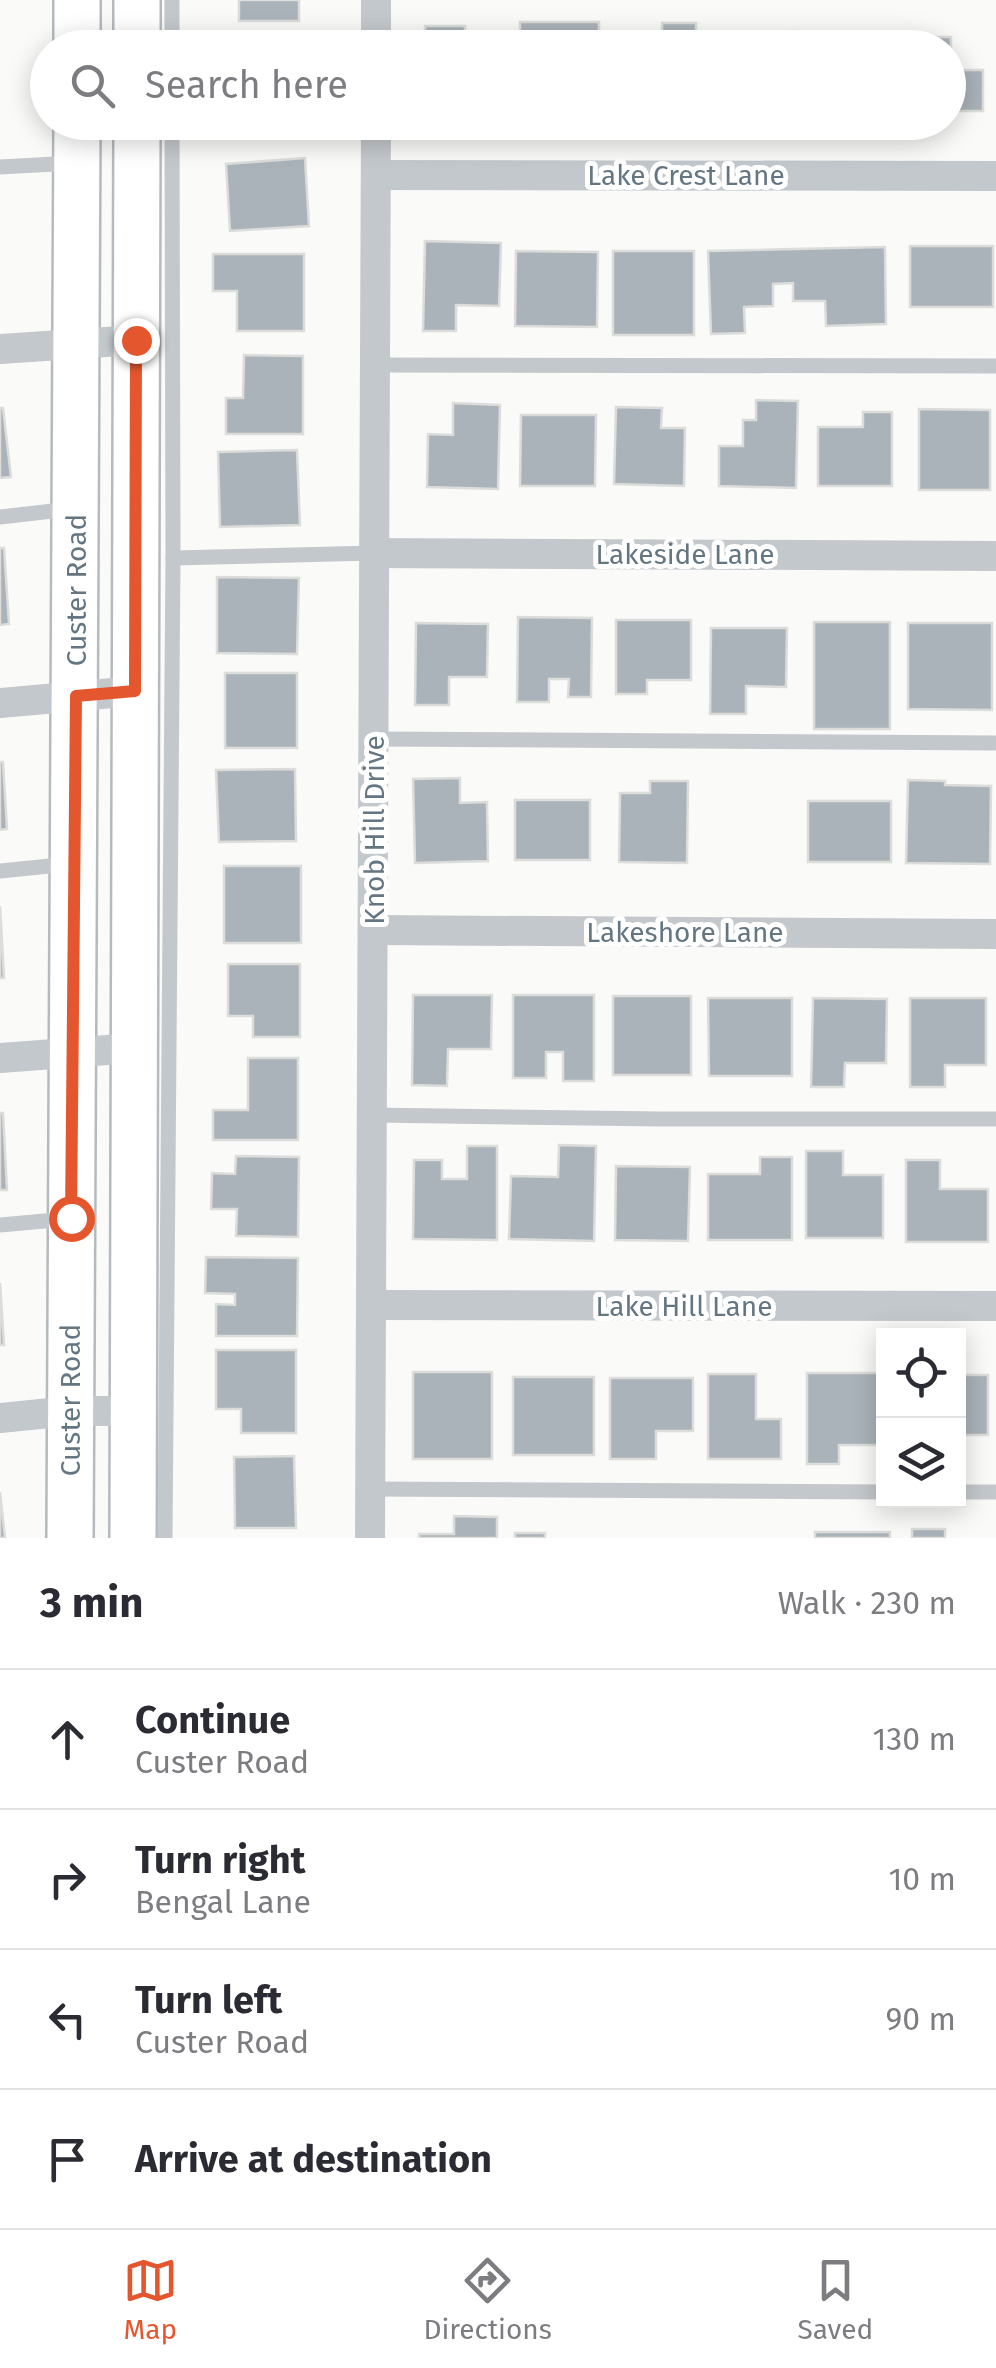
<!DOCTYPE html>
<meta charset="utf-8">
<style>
body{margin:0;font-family:"Fira Sans",sans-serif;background:#f7f7f7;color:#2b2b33}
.controls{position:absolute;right:30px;bottom:30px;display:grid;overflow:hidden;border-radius:0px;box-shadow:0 5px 25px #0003}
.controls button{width:90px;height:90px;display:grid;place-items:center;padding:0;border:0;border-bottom:2px solid #e1e1e2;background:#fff;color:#2b2b33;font:50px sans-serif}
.stop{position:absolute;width:30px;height:30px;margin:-22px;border:8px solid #e4572e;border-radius:50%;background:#fff}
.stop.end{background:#e4572e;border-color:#fff;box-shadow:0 2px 10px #0008}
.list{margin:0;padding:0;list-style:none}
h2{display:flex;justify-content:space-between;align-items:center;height:130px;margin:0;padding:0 40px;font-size:42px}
h2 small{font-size:32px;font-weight:400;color:#7c7c81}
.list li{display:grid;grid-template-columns:65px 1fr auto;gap:30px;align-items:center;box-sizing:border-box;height:140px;padding:0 40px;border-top:2px solid #e1e1e2}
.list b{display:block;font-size:38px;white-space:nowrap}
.list p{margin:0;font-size:32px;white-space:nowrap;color:#7c7c81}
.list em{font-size:32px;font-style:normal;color:#7c7c81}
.icon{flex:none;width:55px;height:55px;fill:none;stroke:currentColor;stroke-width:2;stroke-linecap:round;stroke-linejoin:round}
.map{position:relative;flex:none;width:996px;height:1538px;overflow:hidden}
.search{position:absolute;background:#fff;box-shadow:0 5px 25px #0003;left:30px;right:30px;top:30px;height:110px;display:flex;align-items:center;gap:25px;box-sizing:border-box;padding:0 35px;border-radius:55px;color:#7c7c81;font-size:38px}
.sheet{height:690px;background:#fff}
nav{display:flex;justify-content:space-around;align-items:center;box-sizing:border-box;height:140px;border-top:2px solid #e1e1e2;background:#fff;font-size:28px;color:#7c7c81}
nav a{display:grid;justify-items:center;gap:5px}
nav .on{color:#e4572e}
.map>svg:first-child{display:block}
</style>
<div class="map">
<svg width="996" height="1538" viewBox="0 0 996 1538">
<rect width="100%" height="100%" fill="#fafaf8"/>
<g fill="#aab3b9" stroke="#dcdcda" stroke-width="2.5">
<rect x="239" y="0" width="60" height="21"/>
<rect x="520" y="22" width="79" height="26"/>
<path d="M662,23H696V48H625V35H662Z"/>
<rect x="425" y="26" width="40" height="22"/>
<path d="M795,31L796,48H767V32Z"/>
<path d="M812,34L847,35V48H811Z"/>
<path d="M917,37H951V70H983V111H948V48H917Z"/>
<path d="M220,122H298V124L220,125Z"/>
<path d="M305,158L309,226L230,231L226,164Z"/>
<path d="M425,241L501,243L499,306L456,305V331H423Z"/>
<rect x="910" y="246" width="83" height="61"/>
<path d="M885,247L886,324L826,326L825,301H793V283L773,284V306L744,307L745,333L711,334L708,251Z"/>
<path d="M516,251L598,252L597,327L515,326Z"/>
<rect x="613" y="251" width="81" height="84"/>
<path d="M213,254H304V331H237V291H213Z"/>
<path d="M244,355L303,356V434H226V398H243Z"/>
<path d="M756,400L798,401L796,488L719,486V446H743V420H756Z"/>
<path d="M453,403L500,405L498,489L427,487L428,434L453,435Z"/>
<path d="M616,407L662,408L661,428H685L684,486L614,484Z"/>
<path d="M0,408H3L11,477L0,478Z"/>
<path d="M919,409L990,410V490H919Z"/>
<path d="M863,412H892V486H818V427H863Z"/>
<path d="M521,415H596L595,486H520Z"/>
<path d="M297,450L300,525L220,527L218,452Z"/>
<path d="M0,548H4L9,624L0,625Z"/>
<path d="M217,577L299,578L297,654L217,653Z"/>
<path d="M518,617L592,618L591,697H568L569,679H549V702H517Z"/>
<path d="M616,620H691V680H647V694H616Z"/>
<rect x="814" y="622" width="76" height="107"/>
<path d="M416,623L488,624L487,677H449V705H415Z"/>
<path d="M908,623H992V710L908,709Z"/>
<path d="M711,628H787L786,687L746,686V714H710Z"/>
<rect x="225" y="673" width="72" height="75"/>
<path d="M0,762H3L7,829L0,830Z"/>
<path d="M295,769L296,841L219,842L216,770Z"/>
<path d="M460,778V803L487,802L488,861L415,863L413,779Z"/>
<path d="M908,780L945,781V785L991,786L990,864L906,863Z"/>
<path d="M650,781H688L687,863L619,862L620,793H650Z"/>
<rect x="515" y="800" width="75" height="60"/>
<rect x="808" y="801" width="83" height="61"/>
<rect x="224" y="866" width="77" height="77"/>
<path d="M0,906L4,978H0Z"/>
<path d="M228,964H300V1037H253V1016H228Z"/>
<path d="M413,995H492L491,1049H448L447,1086L412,1085Z"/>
<path d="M513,995H594V1081H563V1052H546V1078H513Z"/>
<rect x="613" y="996" width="78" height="79"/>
<path d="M708,998H792V1076H709Z"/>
<path d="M813,998L887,999L886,1063H845L844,1087H811Z"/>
<path d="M910,998H986V1065H945V1087H910Z"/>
<path d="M248,1058H298V1140H213V1110H248Z"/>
<path d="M0,1113H3L7,1190H0Z"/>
<path d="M559,1145L596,1146L594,1241L509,1239L511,1176L558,1177Z"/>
<path d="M467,1146H497V1240L413,1239L414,1160H442V1179H467Z"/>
<path d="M806,1151H843V1175H883V1238H806Z"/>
<path d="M236,1156L299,1157L298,1237L236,1236L237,1209H211L212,1173L235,1174Z"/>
<path d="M760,1157H792V1240H708V1174H760Z"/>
<path d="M906,1160H940V1189H988V1242H906Z"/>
<path d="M616,1166L690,1167L688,1241L615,1240Z"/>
<path d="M206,1257L298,1258L297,1336H216V1304L235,1305V1294L205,1293Z"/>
<path d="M0,1283L4,1345H0Z"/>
<path d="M216,1350H296V1433H241V1409H216Z"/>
<rect x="413" y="1372" width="79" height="87"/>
<path d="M807,1373H884V1445H839V1464H807Z"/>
<path d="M708,1374H756V1419H781V1459H708Z"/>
<rect x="958" y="1375" width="30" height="60"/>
<rect x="513" y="1377" width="81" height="78"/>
<path d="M610,1378H693V1431H656V1459H610Z"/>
<path d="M294,1456L296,1528H235L234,1457Z"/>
<path d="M0,1492L5,1538H0Z"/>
<path d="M454,1516L497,1517V1538H419V1534H454Z"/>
<rect x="912" y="1529" width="33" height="9"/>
<rect x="815" y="1532" width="75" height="6"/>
<rect x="515" y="1533" width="30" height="5"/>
</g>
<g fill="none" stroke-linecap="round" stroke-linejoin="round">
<defs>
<g id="primary">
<path d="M77,48V0"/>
<path d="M137,48V0"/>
<path d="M70,1538L77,122"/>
<path d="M133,1538L137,122"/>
</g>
</defs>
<use href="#primary" stroke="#b5babe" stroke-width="50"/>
<g stroke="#c3c8cc" stroke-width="15">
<path d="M172,48V0"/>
<path d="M0,167L73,163"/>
<path d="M375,365L996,366"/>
<path d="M0,517L70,509"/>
<path d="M173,558L374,553"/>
<path d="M374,739L996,743"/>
<path d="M0,871L69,864"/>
<path d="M373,1115L660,1119H996"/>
<path d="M0,1225L66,1219"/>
<path d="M370,1489L884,1492"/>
<path d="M958,1492H996"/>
<path d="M165,1538L173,558L172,122"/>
</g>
<g stroke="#c3c8cc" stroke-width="30">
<path d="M376,48V0"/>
<path d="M376,175L996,176"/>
<path d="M0,349L136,340"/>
<path d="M374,553L996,556"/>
<path d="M0,703L135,691"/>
<path d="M373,930L996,934"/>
<path d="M0,1058L134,1048"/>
<path d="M372,1305L996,1306"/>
<path d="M0,1418L70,1411H132"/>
<path d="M370,1538L376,122"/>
</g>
<use href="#primary" stroke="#fff" stroke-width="45"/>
</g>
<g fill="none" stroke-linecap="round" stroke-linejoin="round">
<path stroke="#e4572e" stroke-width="12" d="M71,1218L76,696L135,691L136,340"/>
</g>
<g text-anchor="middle" stroke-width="10" stroke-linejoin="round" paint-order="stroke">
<g font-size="28" fill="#657683" stroke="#fff">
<text x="686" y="185">Lake Crest Lane</text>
<text x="685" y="564">Lakeside Lane</text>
<text transform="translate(76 590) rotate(-90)" y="10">Custer Road</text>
<text transform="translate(374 830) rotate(-90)" y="10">Knob Hill Drive</text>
<text x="685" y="942">Lakeshore Lane</text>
<text x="684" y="1316">Lake Hill Lane</text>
<text transform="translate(70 1400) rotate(-90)" y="10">Custer Road</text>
</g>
</g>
</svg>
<div class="controls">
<button><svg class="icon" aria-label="locate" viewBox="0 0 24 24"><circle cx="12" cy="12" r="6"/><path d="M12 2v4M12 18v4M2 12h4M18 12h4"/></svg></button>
<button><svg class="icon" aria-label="layers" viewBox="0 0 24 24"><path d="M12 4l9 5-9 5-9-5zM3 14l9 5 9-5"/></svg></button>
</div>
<div class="stop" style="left:71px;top:1218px"></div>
<div class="stop end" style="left:136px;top:340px"></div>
<div class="search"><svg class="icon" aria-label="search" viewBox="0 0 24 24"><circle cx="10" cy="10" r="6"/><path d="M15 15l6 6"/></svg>Search here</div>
</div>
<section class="sheet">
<h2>3 min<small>Walk · 230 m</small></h2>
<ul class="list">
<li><svg class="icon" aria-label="ahead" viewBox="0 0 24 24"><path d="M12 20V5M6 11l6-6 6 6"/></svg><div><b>Continue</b><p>Custer Road</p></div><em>130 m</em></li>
<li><svg class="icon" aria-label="right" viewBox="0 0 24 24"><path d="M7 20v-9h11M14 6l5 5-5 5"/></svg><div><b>Turn right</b><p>Bengal Lane</p></div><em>10 m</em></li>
<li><svg class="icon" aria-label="left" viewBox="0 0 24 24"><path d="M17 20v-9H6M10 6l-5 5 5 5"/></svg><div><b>Turn left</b><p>Custer Road</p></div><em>90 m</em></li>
<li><svg class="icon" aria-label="arrive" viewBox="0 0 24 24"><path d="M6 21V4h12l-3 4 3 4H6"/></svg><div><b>Arrive at destination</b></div></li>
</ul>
</section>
<nav>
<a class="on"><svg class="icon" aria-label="map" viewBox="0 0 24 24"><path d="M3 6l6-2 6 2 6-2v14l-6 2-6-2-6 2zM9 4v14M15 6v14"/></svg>Map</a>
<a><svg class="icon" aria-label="directions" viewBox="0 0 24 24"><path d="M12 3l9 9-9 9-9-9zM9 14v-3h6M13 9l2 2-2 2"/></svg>Directions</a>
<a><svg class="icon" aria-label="saved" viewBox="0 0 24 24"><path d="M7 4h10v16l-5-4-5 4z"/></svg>Saved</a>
</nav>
